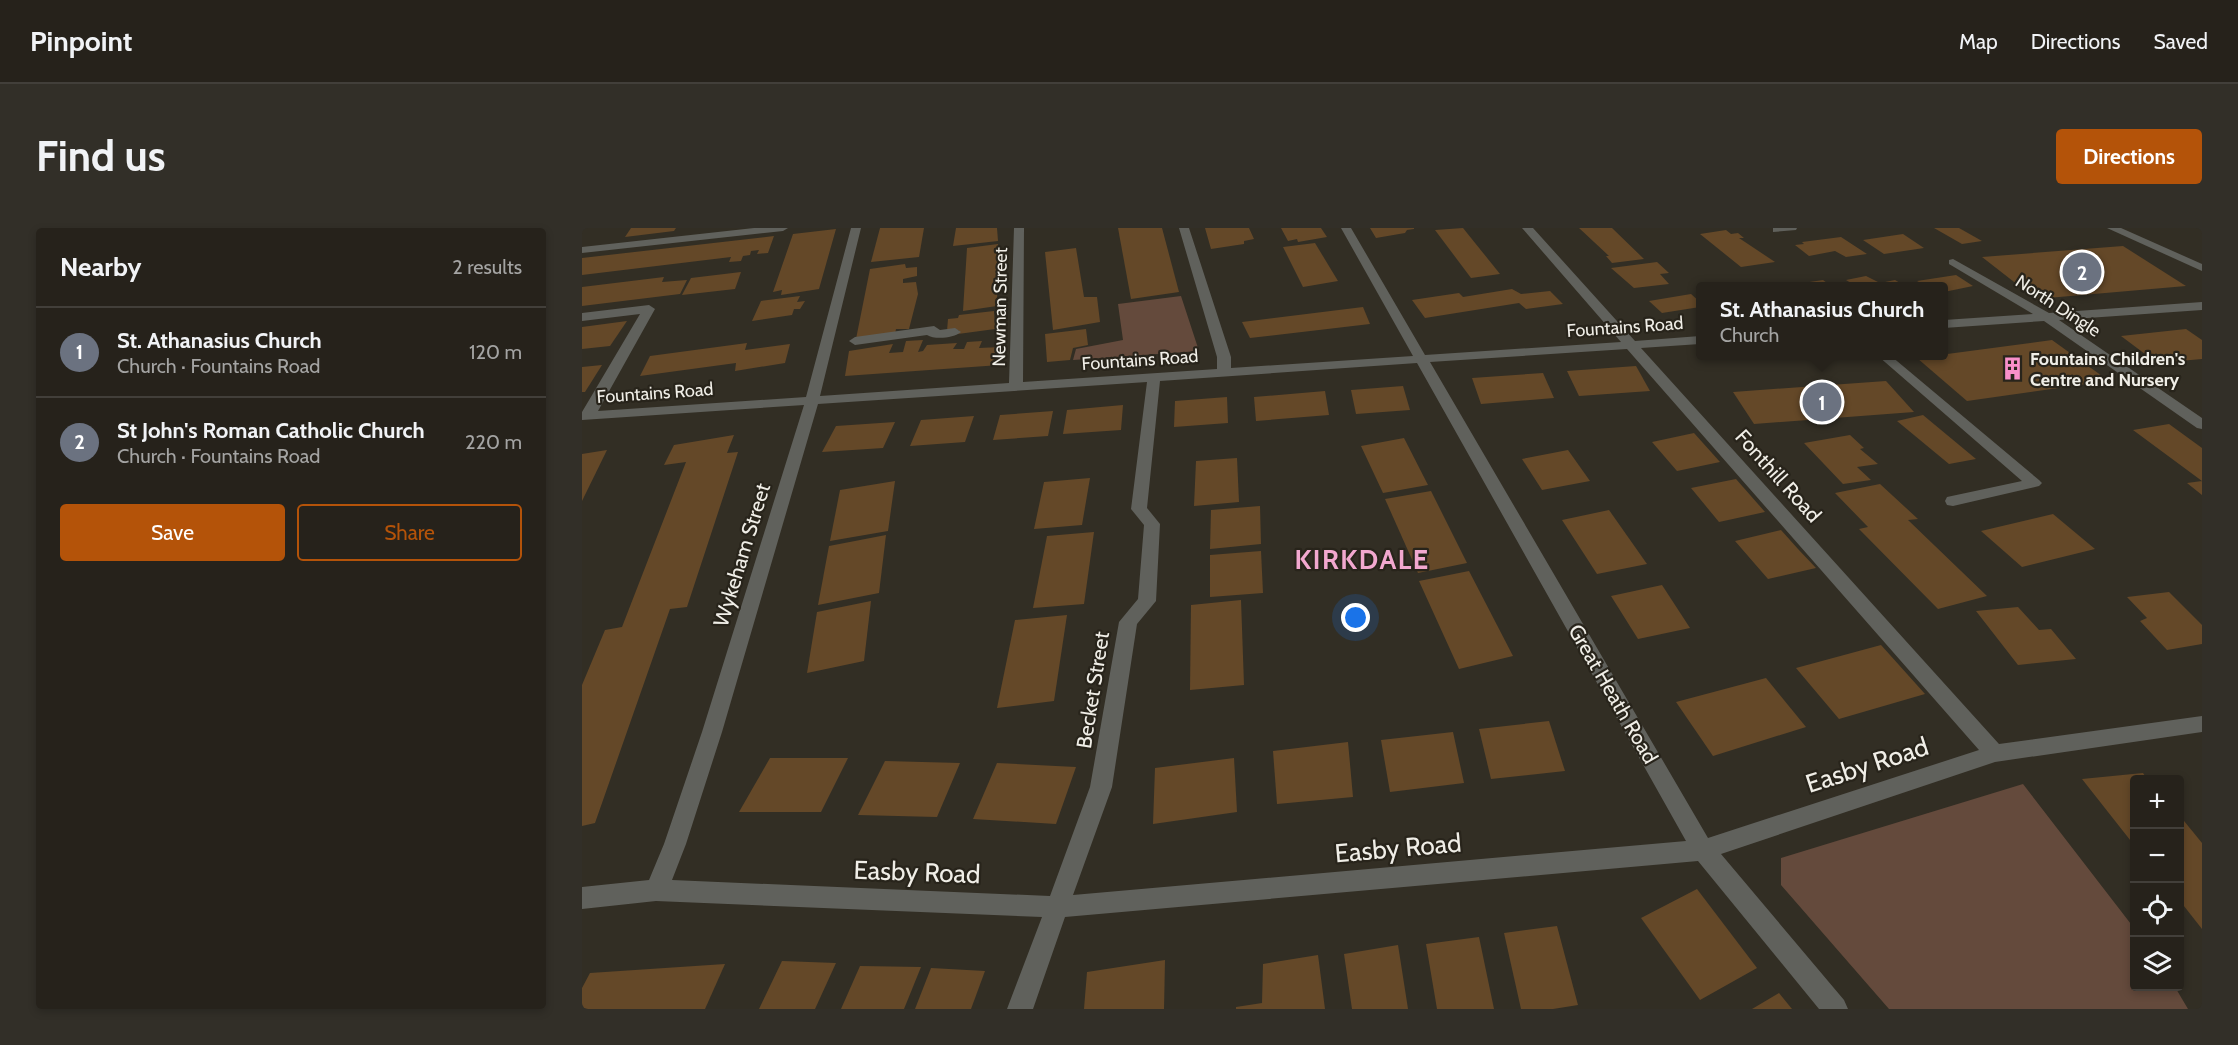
<!DOCTYPE html>
<meta charset="utf-8">
<style>
body{margin:0;font-family:Cabin,sans-serif;background:#322f28;color:#f1f3f6}
.controls{position:absolute;right:18px;bottom:18px;display:grid;overflow:hidden;border-radius:6px;box-shadow:0 3px 9px #0003}
.controls button{width:54px;height:54px;display:grid;place-items:center;padding:0;border:0;border-bottom:2px solid #423f3a;background:#26221b;color:#f1f3f6;font:30px sans-serif}
.you{position:absolute;left:774px;top:390px;width:21px;height:21px;margin:-15px;border:4px solid #fff;border-radius:50%;background:#1a73e8;box-shadow:0 0 0 9px #1a73e833}
.badge{display:grid;place-items:center;width:39px;height:39px;border-radius:50%;background:#b45309;color:#fff;font-size:20px;font-weight:700}
.pin{position:absolute;translate:-50% -50%;border:3px solid #fff;box-shadow:0 2px 6px #0006}
.popup{position:absolute;left:1114px;top:54px;width:252px;height:78px;box-sizing:border-box;display:grid;place-content:center;border-radius:6px;background:#26221b;filter:drop-shadow(0 2px 4px #0005);font-size:20px;white-space:nowrap;color:#a4a4a3}
.popup b{font-size:22px;color:#f1f3f6}
.popup::after{content:'';position:absolute;left:50%;top:100%;margin-left:-12px;border:12px solid transparent;border-top-color:#26221b}
.list{margin:0;padding:0;list-style:none}
h2{display:flex;justify-content:space-between;align-items:center;height:78px;margin:0;padding:0 24px;font-size:26px}
h2 small{font-size:20px;font-weight:400;color:#a4a4a3}
.list li{display:grid;grid-template-columns:39px 1fr auto;gap:18px;align-items:center;box-sizing:border-box;height:90px;padding:0 24px;border-top:2px solid #423f3a}
.list b{display:block;font-size:22px;white-space:nowrap}
.list p{margin:0;font-size:20px;white-space:nowrap;color:#a4a4a3}
.list em{font-size:20px;font-style:normal;color:#a4a4a3}
.actions{display:flex;gap:12px;padding:18px 24px}
.actions a{flex:1;padding:14px 0;border:2px solid #b45309;border-radius:6px;text-align:center;font-size:21px;color:#b45309}
.actions .main{background:#b45309;color:#fff}
.icon{flex:none;width:33px;height:33px;fill:none;stroke:currentColor;stroke-width:2;stroke-linecap:round;stroke-linejoin:round}
.map{position:relative;flex:none;width:1620px;height:781px;overflow:hidden;border-radius:6px}
header{display:flex;align-items:center;gap:36px;box-sizing:border-box;height:84px;padding:0 30px;background:#26221b;border-bottom:2px solid #423f3a}
header strong{font-size:28px}
nav{display:flex;gap:33px;margin-inline-start:auto;font-size:21px}
.intro{display:flex;align-items:center;justify-content:space-between;box-sizing:border-box;height:144px;padding:0 36px}
h1{margin:0;font-size:42px}
.button{padding:15px 27px;border-radius:6px;background:#b45309;color:#fff;font-size:21px;font-weight:700}
main{display:flex;gap:36px;padding:0 36px}
aside{flex:1;background:#26221b;border-radius:6px;box-shadow:0 3px 9px #0003}
.map>svg:first-child{display:block}
</style>
<header>
<strong>Pinpoint</strong>
<nav><a>Map</a><a>Directions</a><a>Saved</a></nav>
</header>
<div class="intro"><h1>Find us</h1><a class="button">Directions</a></div>
<main>
<aside>
<h2>Nearby<small>2 results</small></h2>
<ul class="list">
<li><span class="badge" style="background:#6b7280">1</span><div><b>St. Athanasius Church</b><p>Church · Fountains Road</p></div><em>120 m</em></li>
<li><span class="badge" style="background:#6b7280">2</span><div><b>St John's Roman Catholic Church</b><p>Church · Fountains Road</p></div><em>220 m</em></li>
</ul>
<div class="actions"><a class="main">Save</a><a>Share</a></div>
</aside>
<div class="map">
<svg width="1620" height="781" viewBox="0 0 1620 781">
<rect width="100%" height="100%" fill="#322e24"/>
<g fill="#644a3c">
<path d="M599,68L617,123L491,132L494,121L541,112L536,76Z"/>
<path d="M1441,556L1552,700V758L1593,759L1606,781H1307L1199,657V630Z"/>
</g>
<g fill="#644828">
<path d="M49,0H94L92,3L43,9Z"/>
<path d="M298,0H342L337,29L289,34Z"/>
<path d="M374,0H415L416,13L371,18Z"/>
<path d="M536,0H580L597,64L549,71Z"/>
<path d="M623,0H667L672,11L662,13V16L629,21Z"/>
<path d="M699,0H739L745,9L716,14L715,11L706,13Z"/>
<path d="M788,0H832V1L825,2L823,5L794,10Z"/>
<path d="M881,0L910,36L918,46L889,50L853,2Z"/>
<path d="M997,0H1030L1062,31L1030,35L1024,28H1027Z"/>
<path d="M1352,0H1377L1400,13L1380,16Z"/>
<path d="M254,1L237,61L199,67L200,62L191,64L211,6Z"/>
<path d="M1144,2L1149,6L1156,5L1162,10H1157L1193,34L1159,39L1118,6Z"/>
<path d="M1321,6L1342,20L1302,26L1281,12Z"/>
<path d="M192,8L186,25L175,26L177,22L169,23L168,27L161,28L159,33L147,34L149,29L0,47V30Z"/>
<path d="M1259,9L1285,26L1264,29L1253,23L1227,28L1213,17L1222,16L1220,14Z"/>
<path d="M733,15L756,53L721,59L701,19Z"/>
<path d="M416,16L415,78L381,83L385,20Z"/>
<path d="M1541,18L1604,58L1454,71L1400,29Z"/>
<path d="M494,20L502,69H515L518,94L471,102L463,24Z"/>
<path d="M1075,34L1087,45L1078,46L1087,56L1052,60L1029,40Z"/>
<path d="M323,36L324,40L335,39V48L321,51V55L334,54L336,66L327,101H314L313,106L274,111L288,41Z"/>
<path d="M159,44L153,61L100,67L109,50Z"/>
<path d="M1374,47L1391,58L1362,64V58H1344L1335,53Z"/>
<path d="M1284,48L1298,55L1313,52L1323,58H1274L1264,52Z"/>
<path d="M82,49L80,54L105,52L98,66L0,78V59Z"/>
<path d="M1241,52L1249,58H1207V57Z"/>
<path d="M930,61L939,66L968,63L981,76L944,81L937,75L843,90L830,72L877,65L881,69Z"/>
<path d="M1109,66L1118,74V79L1080,85L1067,73Z"/>
<path d="M218,68L215,74L223,73L218,81H212L210,87L170,93L179,73Z"/>
<path d="M781,79L788,96L668,110L660,94Z"/>
<path d="M412,83L413,101L376,106L377,102L365,103L366,91L376,90L377,87Z"/>
<path d="M45,93L28,118L0,121V99Z"/>
<path d="M504,101L506,117L491,120L488,132L465,134L463,106Z"/>
<path d="M1604,101L1620,112V131L1575,135L1539,108Z"/>
<path d="M341,112L336,124L341,123L345,117L375,115L371,121H382L385,114L400,113L397,120L419,119L418,137L263,148L267,123L311,116L307,125L321,124L324,113Z"/>
<path d="M1470,112L1527,153L1385,173L1335,130Z"/>
<path d="M165,115L163,122L208,116L203,135L153,143L154,135L58,148L68,128Z"/>
<path d="M20,137L3,164H0V139Z"/>
<path d="M1054,138L1068,163L997,168L985,143Z"/>
<path d="M961,145L972,170L899,176L890,150Z"/>
<path d="M1304,153L1332,184L1172,196L1151,164Z"/>
<path d="M821,158L828,182L774,186L769,162Z"/>
<path d="M743,163L747,187L674,193L672,169Z"/>
<path d="M645,169L646,195L592,199L593,173Z"/>
<path d="M541,177L539,202L481,206L485,182Z"/>
<path d="M471,183L466,208L411,212L418,187Z"/>
<path d="M1341,187L1394,231L1367,236L1315,193Z"/>
<path d="M392,188L383,214L328,218L339,192Z"/>
<path d="M313,194L301,220L240,224L254,198Z"/>
<path d="M1587,196L1620,220V267L1605,255L1620,253L1551,202Z"/>
<path d="M1112,205L1138,234L1095,243L1070,214Z"/>
<path d="M152,207L145,225L156,224L105,379L88,381L13,595L0,598V457L23,402L40,399L104,234L82,237L92,217Z"/>
<path d="M1268,207L1282,220L1278,221L1296,236L1275,239L1289,252L1261,256L1222,215Z"/>
<path d="M822,210L846,257L801,265L779,218Z"/>
<path d="M25,222L0,273V226Z"/>
<path d="M986,222L1008,253L960,262L940,231Z"/>
<path d="M655,230L657,274L612,278L614,233Z"/>
<path d="M508,250L500,297L452,301L462,254Z"/>
<path d="M1154,251L1183,284L1137,294L1109,260Z"/>
<path d="M313,253L306,303L248,313L258,262Z"/>
<path d="M1298,256L1336,291L1326,292L1405,368L1356,381L1277,301L1286,299L1253,265Z"/>
<path d="M849,263L885,335L836,345L803,271Z"/>
<path d="M678,278L679,316L628,321L629,282Z"/>
<path d="M1027,282L1065,336L1015,346L980,292Z"/>
<path d="M1471,286L1513,321L1440,339L1399,303Z"/>
<path d="M1199,302L1216,321L1234,340L1186,351L1153,313Z"/>
<path d="M512,304L502,376L451,380L465,308Z"/>
<path d="M304,307L297,365L236,377L247,318Z"/>
<path d="M679,323L681,365L628,369V327Z"/>
<path d="M887,343L931,428L877,441L837,353Z"/>
<path d="M1080,357L1108,400L1056,411L1029,368Z"/>
<path d="M1587,364L1620,397V416L1585,422L1558,393L1565,390L1545,369Z"/>
<path d="M659,372L662,457L608,462L609,377Z"/>
<path d="M289,373L282,433L225,445L235,384Z"/>
<path d="M1436,379L1457,402L1469,401L1494,431L1436,437L1394,383Z"/>
<path d="M485,387L472,473L415,480L433,392Z"/>
<path d="M1299,417L1343,466L1257,491L1214,440Z"/>
<path d="M1184,450L1224,499L1131,528L1094,474Z"/>
<path d="M967,493L983,543L909,551L897,501Z"/>
<path d="M871,504L882,555L808,564L799,512Z"/>
<path d="M766,514L771,569L695,576L691,523Z"/>
<path d="M188,530H266L239,584H157Z"/>
<path d="M652,530L655,584L571,596L573,540Z"/>
<path d="M303,533L378,535L355,589L276,587Z"/>
<path d="M415,535L494,539L474,596L391,591Z"/>
<path d="M1561,545L1566,552H1552V617L1500,551Z"/>
<path d="M1598,588L1620,615V701L1598,673Z"/>
<path d="M1115,661L1175,740L1118,772L1059,690Z"/>
<path d="M975,698L996,777L971,781H939L922,705Z"/>
<path d="M897,709L912,781H855L844,716Z"/>
<path d="M816,717L826,781H770L762,726Z"/>
<path d="M736,727L743,781H654V779L680,775L681,736Z"/>
<path d="M583,732L582,781H502L505,744Z"/>
<path d="M200,733L254,735L233,781H177Z"/>
<path d="M143,736L123,781H0V760L8,745Z"/>
<path d="M278,738L339,739L322,781H259Z"/>
<path d="M349,740L403,743L389,781H333Z"/>
<path d="M1197,765L1210,781H1170Z"/>
</g>
<g fill="none" stroke-linecap="round" stroke-linejoin="round">
<g fill="#60615c" fill-rule="evenodd">
<path d="M172,0H206L201,3L0,25V19Z"/>
<path d="M269,0H279L238,168L427,155L432,0H442L441,154L635,141V129L597,0H607L649,129V140L831,128L759,0H769L843,127L1039,114L940,0H951L1053,113L1118,108V116L1059,120L1417,516L1620,488V504L1413,534L1139,626L1262,772L1266,781H1237L1116,633L483,689L451,781H425L460,689L74,673L0,681V659L67,652L82,616L120,504L222,177L0,192V184L58,86L0,93V85L67,77L73,81L16,183L224,169ZM1045,121L1397,522L1126,610L848,134ZM835,135L1104,613L491,667L530,559L555,396L574,373L578,296L565,280L578,153ZM565,154L549,281L562,297L556,371L537,394L508,559L468,668L90,652L104,616L140,504L236,176Z"/>
<path d="M1191,0H1215L1214,2L1191,4Z"/>
<path d="M1525,0H1539L1620,36V43Z"/>
<path d="M1371,31L1467,85L1620,74V82L1477,92L1620,190V201L1615,200L1462,93L1362,100V92L1451,86L1367,36V32Z"/>
<path d="M352,98L358,102L373,100L379,104C372,110 353,112 345,107L273,117L267,113L273,109Z"/>
<path d="M1296,128H1309L1457,252L1460,255L1457,258L1371,278L1365,277L1363,273L1365,269L1440,253Z"/>
</g>
</g>
<defs>
<symbol id="building-bare" viewBox="-9 -9 18 18"><path d="M-4-6H4V6H1V3H-1V6H-4ZM-2.5-4.3h1.7v1.8h-1.7ZM.8-4.3h1.7v1.8H.8ZM-2.5-1h1.7V.8h-1.7ZM.8-1h1.7V.8H.8Z" fill="#f98fc9" stroke="#28241b" stroke-width="2.5" paint-order="stroke"/></symbol>
</defs>
<g fill-rule="evenodd">
<use href="#building-bare" x="1414" y="124" width="33" height="33"/>
</g>
<g text-anchor="middle" stroke-width="4.5" stroke-linejoin="round" paint-order="stroke">
<g font-size="18" fill="#f0eee7" stroke="#28241b">
<text transform="translate(1476 78) rotate(33)" y="6">North Dingle</text>
<text transform="translate(418 79) rotate(-89)" y="6">Newman Street</text>
<text transform="translate(1043 99) rotate(-4)" y="6">Fountains Road</text>
<text transform="translate(558 132) rotate(-4)" y="6">Fountains Road</text>
<text transform="translate(73 165) rotate(-4)" y="6">Fountains Road</text>
</g>
<g font-size="18" font-weight="bold" fill="#f0eee7" stroke="#28241b" text-anchor="start">
<text x="1448" y="137">Fountains Children's<tspan x="1448" dy="21">Centre and Nursery</tspan></text>
</g>
<g font-size="21" fill="#f0eee7" stroke="#28241b">
<text transform="translate(1196 248) rotate(48)" y="7">Fonthill Road</text>
<text transform="translate(160 327) rotate(-73)" y="7">Wykeham Street</text>
<text transform="translate(511 462) rotate(-81)" y="7">Becket Street</text>
<text transform="translate(1031 466) rotate(60)" y="7">Great Heath Road</text>
</g>
<g font-size="26" fill="#f0eee7" stroke="#28241b">
<text transform="translate(1285 537) rotate(-18)" y="9">Easby Road</text>
<text transform="translate(816 620) rotate(-5)" y="9">Easby Road</text>
<text transform="translate(335 644) rotate(2)" y="9">Easby Road</text>
</g>
<g font-size="27" font-weight="bold" letter-spacing="1.5" fill="#f2a8cf" stroke="#28241b">
<text x="780" y="341">KIRKDALE</text>
</g>
</g>
</svg>
<div class="controls">
<button>+</button>
<button>−</button>
<button><svg class="icon" aria-label="locate" viewBox="0 0 24 24"><circle cx="12" cy="12" r="6"/><path d="M12 2v4M12 18v4M2 12h4M18 12h4"/></svg></button>
<button><svg class="icon" aria-label="layers" viewBox="0 0 24 24"><path d="M12 4l9 5-9 5-9-5zM3 14l9 5 9-5"/></svg></button>
</div>
<div class="you"></div>
<div class="pin badge" style="left:1240px;top:174px;background:#6b7280">1</div>
<div class="popup"><b>St. Athanasius Church</b>Church</div>
<div class="pin badge" style="left:1500px;top:44px;background:#6b7280">2</div>
</div>
</main>
